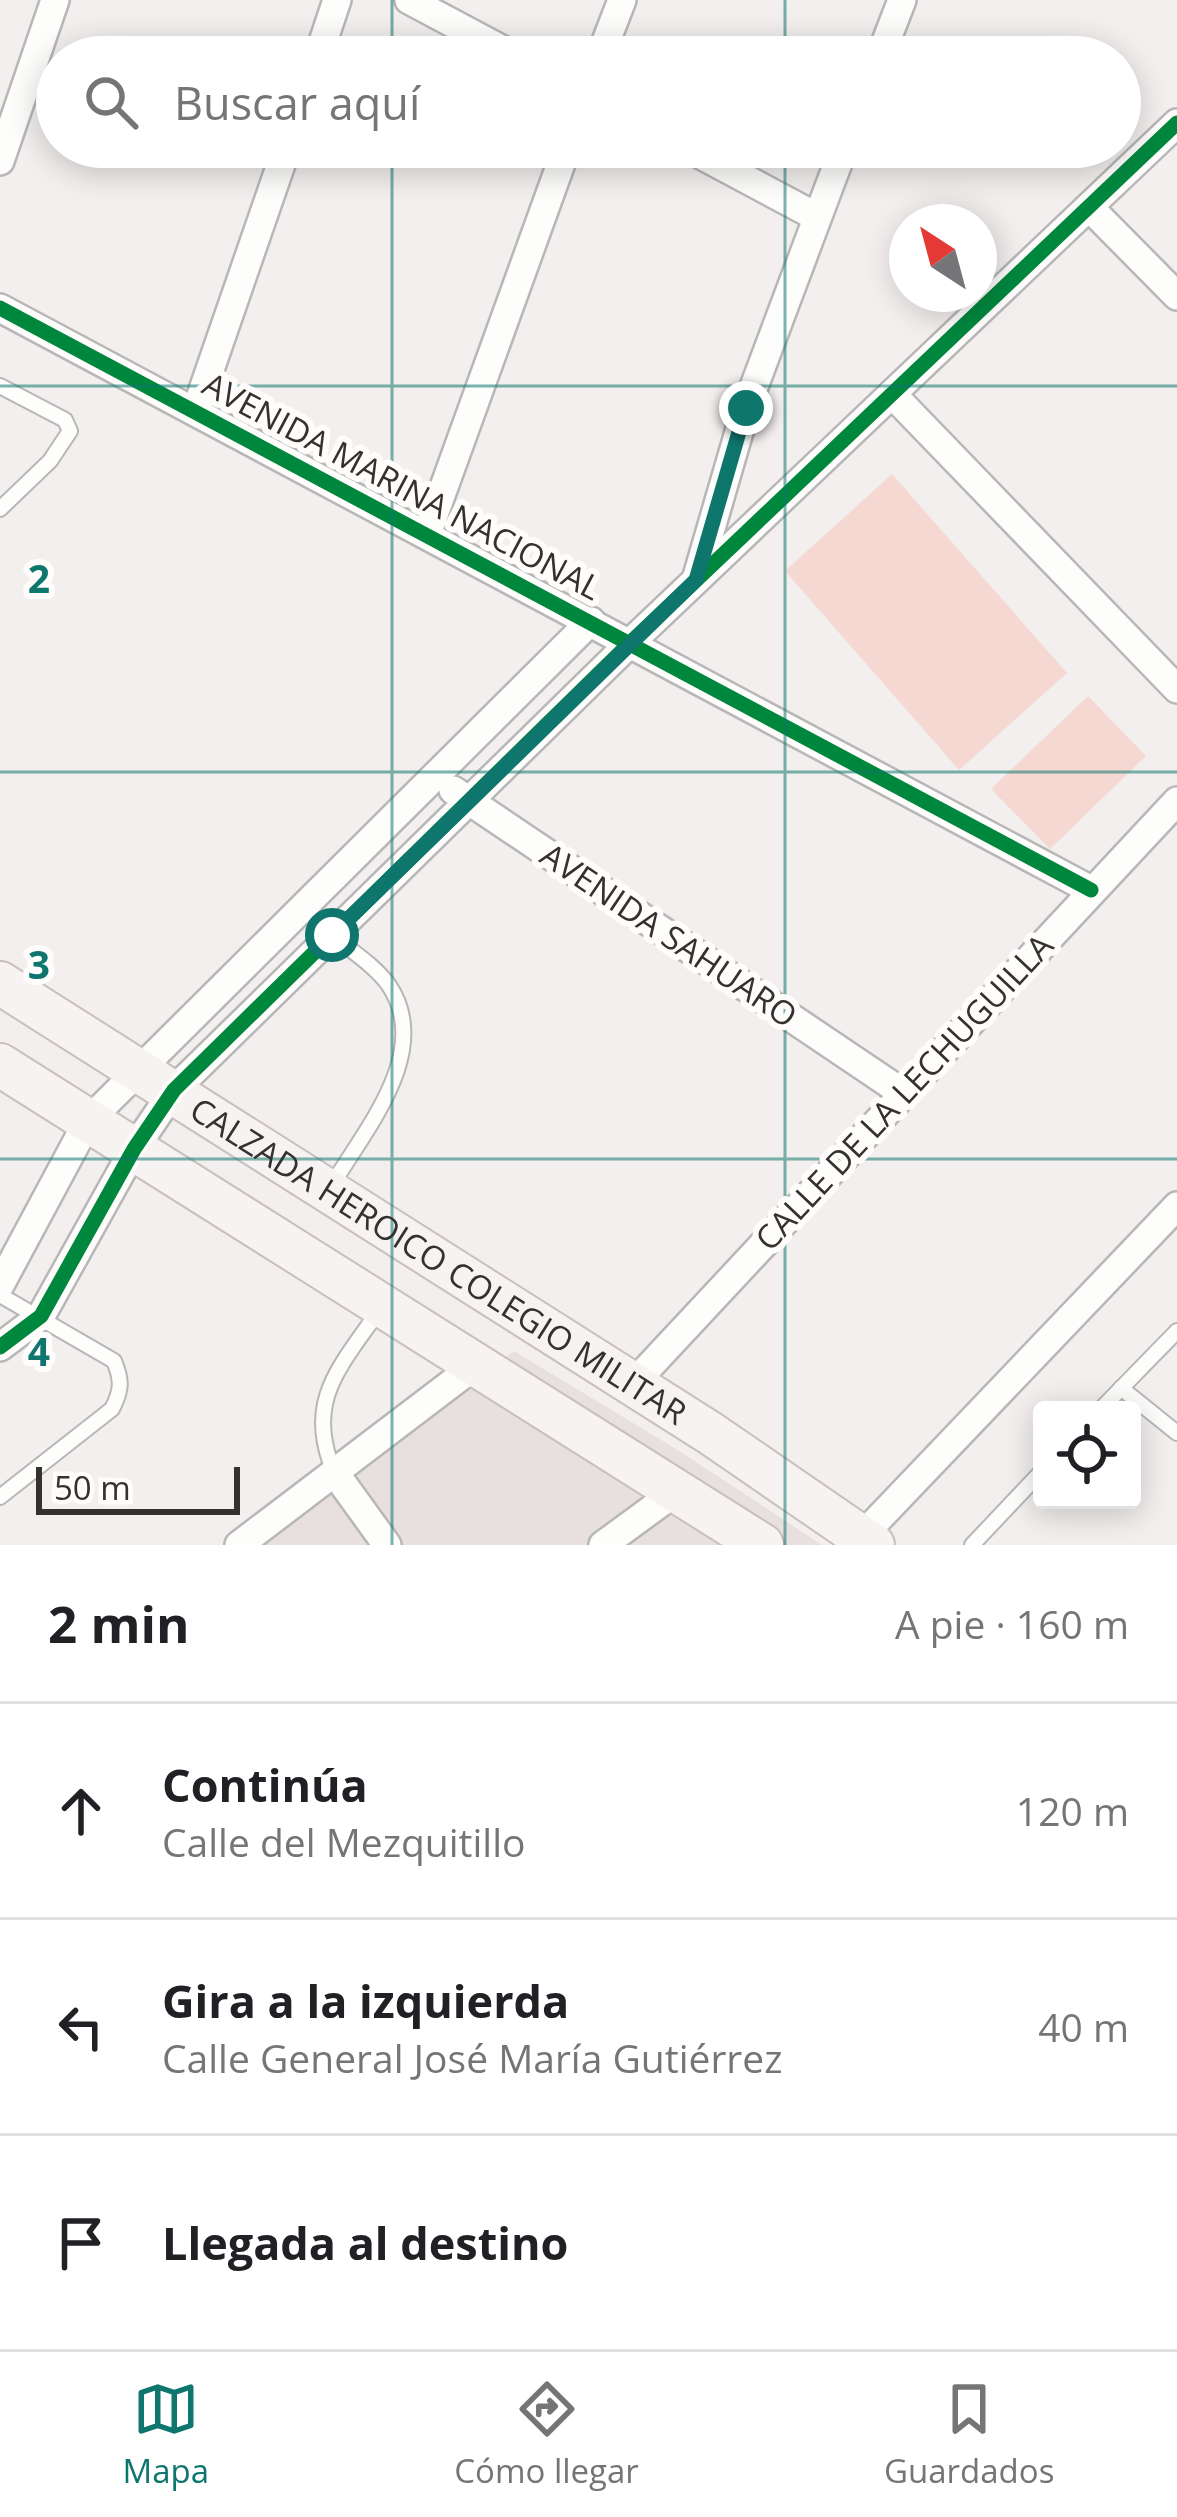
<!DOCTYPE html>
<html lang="es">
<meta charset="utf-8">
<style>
body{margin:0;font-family:"Open Sans",sans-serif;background:#f6f6f6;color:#202124}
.controls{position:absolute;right:36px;bottom:36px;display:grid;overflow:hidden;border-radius:12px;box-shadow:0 6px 30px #0003}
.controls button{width:108px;height:108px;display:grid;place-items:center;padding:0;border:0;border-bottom:3px solid #e0e0e0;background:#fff;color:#202124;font:60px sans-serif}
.compass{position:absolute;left:889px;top:204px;width:108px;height:108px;border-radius:50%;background:#fff;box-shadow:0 6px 30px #0003;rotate:324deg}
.scale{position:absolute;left:36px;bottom:30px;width:204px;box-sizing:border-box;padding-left:12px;border:6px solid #333231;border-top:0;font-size:33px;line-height:42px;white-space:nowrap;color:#333231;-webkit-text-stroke:9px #fffcfc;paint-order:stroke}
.stop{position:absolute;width:36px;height:36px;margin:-27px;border:9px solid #0f766e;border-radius:50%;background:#fff}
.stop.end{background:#0f766e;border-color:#fff;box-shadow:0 3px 12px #0008}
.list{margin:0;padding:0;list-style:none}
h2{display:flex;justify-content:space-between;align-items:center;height:156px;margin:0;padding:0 48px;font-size:51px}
h2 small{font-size:39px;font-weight:400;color:#757577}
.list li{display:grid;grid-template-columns:78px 1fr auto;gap:36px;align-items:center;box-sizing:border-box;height:216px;padding:0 48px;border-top:3px solid #e0e0e0}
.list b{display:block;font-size:45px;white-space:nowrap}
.list p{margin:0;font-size:39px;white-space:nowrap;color:#757577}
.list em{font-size:39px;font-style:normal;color:#757577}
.icon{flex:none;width:66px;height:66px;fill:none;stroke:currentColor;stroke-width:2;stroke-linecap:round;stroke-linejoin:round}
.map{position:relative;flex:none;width:1177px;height:1545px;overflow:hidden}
.search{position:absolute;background:#fff;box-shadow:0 6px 30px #0003;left:36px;right:36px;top:36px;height:132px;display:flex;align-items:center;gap:30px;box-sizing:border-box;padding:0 42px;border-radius:66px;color:#757577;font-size:45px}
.sheet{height:804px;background:#fff}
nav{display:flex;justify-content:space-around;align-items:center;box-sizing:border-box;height:168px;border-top:3px solid #e0e0e0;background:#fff;font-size:33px;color:#757577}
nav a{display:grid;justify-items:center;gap:6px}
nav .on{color:#0f766e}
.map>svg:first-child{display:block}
</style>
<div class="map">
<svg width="1177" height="1545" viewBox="0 0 1177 1545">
<rect width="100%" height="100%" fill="#f2efee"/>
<path fill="#e8e0de" d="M514,1351L681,1452L822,1545H257Z"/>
<g fill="#f5d8d1">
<path d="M892,474L1067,673L959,770L785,571Z"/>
<path d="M1088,696L1146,756L1050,849L991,789Z"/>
</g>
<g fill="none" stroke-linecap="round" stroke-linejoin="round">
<defs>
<g id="service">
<path d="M0,386L65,420L70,431L50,461L0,509"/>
<path d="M332,935C350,950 374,965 388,984C434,1050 366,1128 332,1185"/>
<path d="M0,1295L114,1361C122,1380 122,1390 112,1409L0,1497"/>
<path d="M1121,1388L1177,1433"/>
<path d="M1100,1410L1177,1331"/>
<path d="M334,1472C304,1401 340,1367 380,1309"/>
<path d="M972,1545L1042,1471"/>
</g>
<g id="minor">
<path d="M409,0L516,57"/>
<path d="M318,57L337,0"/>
<path d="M600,57L622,0"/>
<path d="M880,57L902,0"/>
<path d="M686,147L817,217"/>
<path d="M0,161L55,0"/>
<path d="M1089,207L1177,296"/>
<path d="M0,308L1091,890"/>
<path d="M892,394L1177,689"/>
<path d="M196,410L287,147"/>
<path d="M427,534L567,147"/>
<path d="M696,580L746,408L844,147"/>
<path d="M453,790L903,1093"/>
<path d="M0,1285L88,1121L591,621"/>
<path d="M0,1347L41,1316L134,1149L174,1090L631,642L1177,123"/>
<path d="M632,1385L1177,801"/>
<path d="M335,1473L387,1545"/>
<path d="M861,1537L1177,1206"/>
<path d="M239,1545L477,1364"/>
<path d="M603,1545L678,1490"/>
</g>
<g id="primary">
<path id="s1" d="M0,983L710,1433L873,1545"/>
<path d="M0,1065L762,1545"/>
</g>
</defs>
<use href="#service" stroke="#b8b6b6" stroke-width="18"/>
<use href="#minor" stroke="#b8b6b6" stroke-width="32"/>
<use href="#primary" stroke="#c9c0be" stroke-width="46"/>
<use href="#service" stroke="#fdfdfc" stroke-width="14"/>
<use href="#minor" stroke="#fdfdfc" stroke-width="27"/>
<use href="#primary" stroke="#f7f3f2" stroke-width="42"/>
<defs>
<g id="cycleway">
<path d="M0,308L1091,890"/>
<path d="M0,1347L41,1316L134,1149L174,1090L631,642L1177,123"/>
</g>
</defs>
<use href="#cycleway" stroke="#fffcfc" stroke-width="22"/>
<use href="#cycleway" stroke="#00873e" stroke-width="15"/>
</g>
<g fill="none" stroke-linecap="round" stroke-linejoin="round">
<path stroke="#0f766e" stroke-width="15" d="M332,935L696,580L746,408"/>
</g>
<path fill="none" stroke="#0f766e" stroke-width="3" stroke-opacity="0.55" d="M392,0V57M785,0V57M392,147V1545M785,147V1545M0,386H1177M0,772H1177M0,1159H1177"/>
<g text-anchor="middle" stroke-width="12" stroke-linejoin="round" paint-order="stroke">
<g font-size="33" fill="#333231" stroke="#fffcfc">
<text transform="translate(402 486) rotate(28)" y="12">AVENIDA MARINA NACIONAL</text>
<text transform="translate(669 935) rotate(34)" y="12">AVENIDA SAHUARO</text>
<text transform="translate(904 1092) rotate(-47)" y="12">CALLE DE LA LECHUGUILLA</text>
<text dy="12" stroke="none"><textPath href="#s1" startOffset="519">CALZADA HEROICO COLEGIO MILITAR</textPath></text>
</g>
</g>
<g font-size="39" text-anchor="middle" font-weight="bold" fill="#0f766e" stroke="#fffcfc" stroke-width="12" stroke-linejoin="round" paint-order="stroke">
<text x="39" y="593">2</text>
<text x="39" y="979">3</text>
<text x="39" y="1366">4</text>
</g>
</svg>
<div class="controls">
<button><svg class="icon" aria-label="locate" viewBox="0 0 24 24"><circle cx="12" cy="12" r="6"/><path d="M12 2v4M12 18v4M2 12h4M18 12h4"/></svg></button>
</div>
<svg class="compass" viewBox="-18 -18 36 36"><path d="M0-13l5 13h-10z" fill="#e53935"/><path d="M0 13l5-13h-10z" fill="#757577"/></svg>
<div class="scale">50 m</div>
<div class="stop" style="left:332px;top:935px"></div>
<div class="stop end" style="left:746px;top:408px"></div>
<div class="search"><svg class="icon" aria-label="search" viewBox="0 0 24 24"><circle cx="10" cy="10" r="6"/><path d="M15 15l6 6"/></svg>Buscar aquí</div>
</div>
<section class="sheet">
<h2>2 min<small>A pie · 160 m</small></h2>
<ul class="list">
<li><svg class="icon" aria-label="ahead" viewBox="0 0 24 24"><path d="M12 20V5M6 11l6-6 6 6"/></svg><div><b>Continúa</b><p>Calle del Mezquitillo</p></div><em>120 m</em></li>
<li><svg class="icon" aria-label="left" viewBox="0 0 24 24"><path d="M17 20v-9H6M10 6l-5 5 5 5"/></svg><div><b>Gira a la izquierda</b><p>Calle General José María Gutiérrez</p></div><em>40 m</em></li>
<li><svg class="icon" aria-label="arrive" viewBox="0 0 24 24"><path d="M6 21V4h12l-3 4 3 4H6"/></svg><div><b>Llegada al destino</b></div></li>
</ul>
</section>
<nav>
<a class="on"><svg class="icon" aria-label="map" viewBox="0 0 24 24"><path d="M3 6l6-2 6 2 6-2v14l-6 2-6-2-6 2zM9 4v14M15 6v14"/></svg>Mapa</a>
<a><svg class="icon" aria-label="directions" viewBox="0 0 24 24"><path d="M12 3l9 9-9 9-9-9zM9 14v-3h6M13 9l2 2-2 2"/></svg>Cómo llegar</a>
<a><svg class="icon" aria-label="saved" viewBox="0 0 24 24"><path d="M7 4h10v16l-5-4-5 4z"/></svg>Guardados</a>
</nav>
